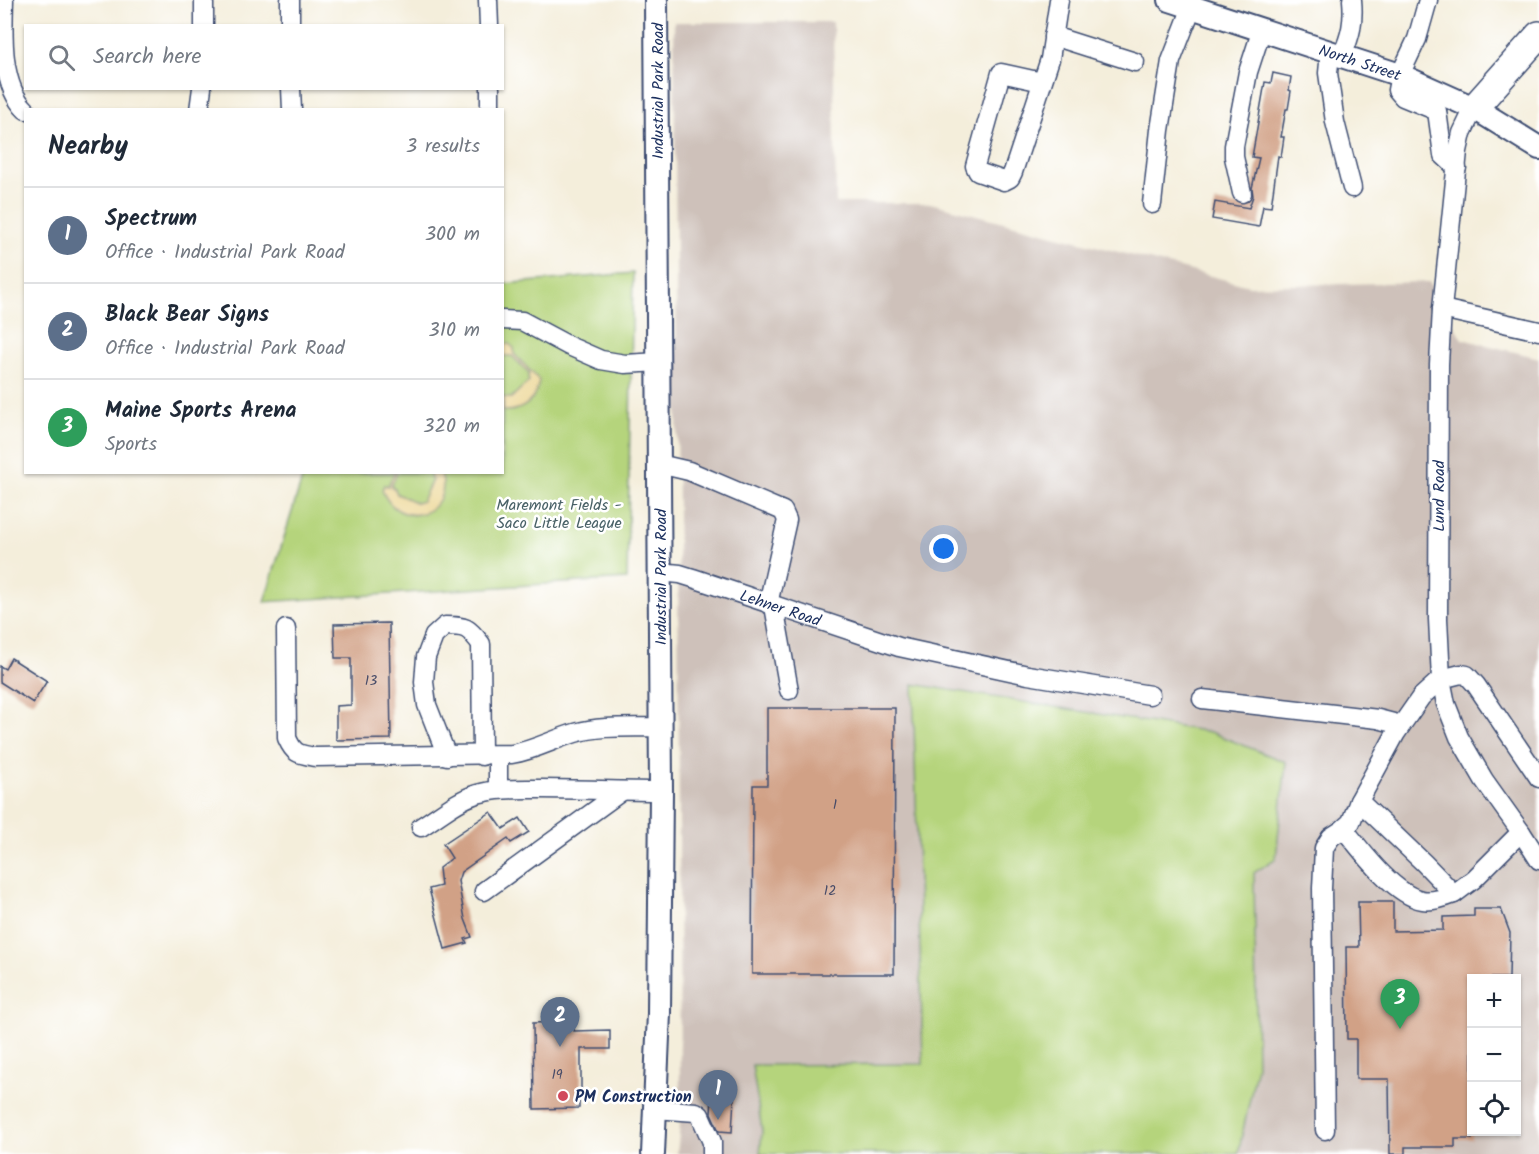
<!DOCTYPE html>
<meta charset="utf-8">
<style>
body{margin:0;font-family:Kalam,sans-serif;background:#f6f6f7;color:#1f2937}
.controls{position:absolute;right:18px;bottom:18px;display:grid;overflow:hidden;border-radius:0px;box-shadow:0 2px 4px #0004}
.controls button{width:54px;height:54px;display:grid;place-items:center;padding:0;border:0;border-bottom:2px solid #e0e1e3;background:#fff;color:#1f2937;font:30px sans-serif}
.you{position:absolute;left:944px;top:549px;width:21px;height:21px;margin:-15px;border:4px solid #fff;border-radius:50%;background:#1a73e8;box-shadow:0 0 0 9px #1a73e833}
.badge{display:grid;place-items:center;width:39px;height:39px;border-radius:50%;background:#ea580c;color:#fff;font-size:20px;font-weight:700}
.pin{position:absolute;translate:-50% -50px;filter:drop-shadow(0 2px 3px #0008)}
.pin::after{content:'';position:absolute;top:32px;width:21px;height:18px;background:inherit;clip-path:polygon(0 0,100% 0,50% 100%)}
.list{margin:0;padding:0;list-style:none}
h2{display:flex;justify-content:space-between;align-items:center;height:78px;margin:0;padding:0 24px;font-size:26px}
h2 small{font-size:20px;font-weight:400;color:#747a83}
.list li{display:grid;grid-template-columns:39px 1fr auto;gap:18px;align-items:center;box-sizing:border-box;height:96px;padding:0 24px;border-top:2px solid #e0e1e3}
.list b{display:block;font-size:22px;white-space:nowrap}
.list p{margin:0;font-size:20px;white-space:nowrap;color:#747a83}
.list em{font-size:20px;font-style:normal;color:#747a83}
.icon{flex:none;width:33px;height:33px;fill:none;stroke:currentColor;stroke-width:2;stroke-linecap:round;stroke-linejoin:round}
.map{position:relative;flex:none;width:1539px;height:1154px;overflow:hidden}
.search{position:absolute;background:#fff;box-shadow:0 2px 4px #0004;left:24px;top:24px;width:480px;height:66px;display:flex;align-items:center;gap:15px;box-sizing:border-box;padding:0 21px;border-radius:0px;color:#747a83;font-size:22px}
.panel{position:absolute;background:#fff;box-shadow:0 2px 4px #0004;left:24px;top:108px;width:480px;height:366px;border-radius:0px}
.map>svg:first-child{display:block}
</style>
<div class="map">
<svg width="1539" height="1154" viewBox="0 0 1539 1154">
<rect width="100%" height="100%" fill="#fff"/>
<filter id="ink" filterUnits="userSpaceOnUse"><feTurbulence type="fractalNoise" baseFrequency=".0167" numOctaves="2"/><feDisplacementMap in="SourceGraphic" scale="12" xChannelSelector="R" yChannelSelector="G"/><feConvolveMatrix kernelMatrix="1 2 1 2 8 2 1 2 1" color-interpolation-filters="sRGB"/></filter>
<filter id="wash" filterUnits="userSpaceOnUse"><feTurbulence type="fractalNoise" baseFrequency=".008" numOctaves="4" result="noise"/><feDisplacementMap in="SourceGraphic" scale="24" xChannelSelector="R" yChannelSelector="G"/><feGaussianBlur stdDeviation="1.35" result="paint"/><feColorMatrix in="noise" values="0 0 0 0 0 0 0 0 0 0 0 0 0 0 0 0 0 1.4 0 .05"/><feComposite in="paint" operator="in"/></filter>
<g filter="url(#wash)">
<rect width="100%" height="100%" fill="#f4eedb"/>
<path fill="#cec1ba" fill-rule="evenodd" d="M674,22H833L836,203H930L1249,286L1429,282L1462,339L1539,358V1154H677L680,1125L678,515ZM1472,978H1516V1132H1472Z"/>
<g fill="#b5d47b" stroke="#68826c" stroke-width="1.5">
<path d="M633,273L627,579L264,602L304,473L502,472L503,284Z"/>
<path d="M913,684L1210,732L1286,762L1276,858L1254,873L1257,1066L1238,1154H760L762,1131L752,1065L923,1064Z"/>
</g>
<g fill="#eeda9e" stroke="#84847e" stroke-width="1.5">
<path d="M506,344H509L514,348V354L539,380C537,400 523,412 503,411V396L505,398H511L529,381L528,377L529,373L512,356H504L503,357V347Z"/>
<path d="M394,473H397L391,487L395,489L397,494L417,503L422,501L432,480L430,477L431,473H441C454,513 400,534 382,490L384,485L388,486Z"/>
</g>
<g id="blocks">
<g fill="#d1a186">
<path d="M1273,73L1291,77L1289,90L1291,91L1288,109H1286L1281,137H1284L1281,157L1278,156L1271,207L1263,206L1259,227L1212,219L1215,202L1249,208L1253,196L1252,188L1259,158L1252,157L1265,82L1271,83Z"/>
<path d="M389,623L391,739L336,740V706L351,705V658H335L334,624Z"/>
<path d="M11,658L47,681L33,703L0,682V666L5,669Z"/>
<path d="M767,708H895L894,974H752L753,785H767Z"/>
<path d="M491,812L503,829L520,818L529,832L511,843L508,839L461,872L458,881L465,919L472,937L465,939L467,943L445,949L429,889L441,886L439,868L452,858L443,844Z"/>
<path d="M1358,902H1393V931L1443,930V917L1474,916V909H1501L1510,933L1509,978H1472V1139H1455V1147H1405V1154H1390L1389,1079H1356V1039H1347L1346,947H1359Z"/>
<path d="M559,1017H574V1031L610,1030V1049H581V1099H579V1108L534,1109L533,1023L560,1022Z"/>
<path d="M712,1097L734,1098L732,1132L719,1131L711,1113Z"/>
</g>
</g>
</g>
<g filter="url(#ink)">
<use href="#blocks" fill-opacity="0" stroke="#3c4c71" stroke-width="1.5"/>
<g fill="none" stroke-linecap="round" stroke-linejoin="round">
<defs>
<g id="minor">
<path d="M4,0C3,33 0,85 26,110"/>
<path d="M204,0V26"/>
<path d="M290,0V26"/>
<path d="M488,0L489,26"/>
<path d="M1428,0L1417,39L1400,75L1397,90L1403,97L1437,111L1443,155L1457,168"/>
<path d="M1053,36L1135,62"/>
<path d="M1330,53L1328,73L1335,122L1352,188"/>
<path d="M1342,55C1351,36 1354,21 1352,0"/>
<path d="M1042,82L1001,73L975,166L978,172L1004,181L1010,178L1013,172L1050,59L1059,0"/>
<path d="M291,88L292,110"/>
<path d="M490,88V110"/>
<path d="M1474,108L1462,133L1458,151L1442,309L1439,364L1438,619L1441,679L1446,704L1459,737L1484,780L1521,832L1539,860"/>
<path d="M199,110L202,88"/>
<path d="M1242,193L1234,157V146L1248,72L1262,29"/>
<path d="M1152,204L1160,130L1171,61L1192,7"/>
<path d="M1442,309L1539,331"/>
<path d="M502,320L522,321L569,346L601,360L625,364L659,362"/>
<path d="M659,464L689,471L783,511L787,520L768,604"/>
<path id="s1" d="M660,572L680,574L693,578L899,647L1028,675L1150,695"/>
<path d="M774,606L789,690"/>
<path d="M286,629L287,738C294,754 298,754 315,757L512,754C535,750 554,739 575,733C602,725 633,728 661,727"/>
<path d="M1202,699L1378,719L1401,725"/>
<path d="M498,755V789"/>
<path d="M447,756L427,705L424,682L426,657L434,636L445,626C466,626 468,627 481,644L482,756"/>
<path d="M421,827C439,816 457,800 477,794C498,788 519,789 541,789C581,789 621,791 661,791"/>
<path d="M1344,829C1361,850 1394,895 1422,900C1432,902 1444,898 1454,894"/>
<path d="M1521,832L1474,879L1454,894L1424,863L1359,801L1396,733L1421,697L1441,679L1461,674L1467,675L1476,685L1539,778"/>
<path d="M484,891L622,791"/>
<path d="M655,1109L696,1112L700,1115L712,1142V1154"/>
<path d="M1325,1130L1322,888L1324,848L1331,837L1342,830L1351,822L1359,801"/>
</g>
<g id="major">
<path id="s2" d="M1170,0L1400,75L1476,109L1539,148"/>
<path d="M653,1154L659,1013L661,791L656,0"/>
</g>
<path id="highway" d="M1474,108L1539,35"/>
</defs>
<use href="#minor" stroke="#3c4c71" stroke-width="21"/>
<use href="#major" stroke="#3c4c71" stroke-width="26"/>
<use href="#highway" stroke="#3c4c71" stroke-width="30"/>
<use href="#minor" stroke="#fff" stroke-width="18"/>
<use href="#major" stroke="#fff" stroke-width="22"/>
<use href="#highway" stroke="#fff" stroke-width="27"/>
</g>
</g>
<circle fill="#d1495b" stroke="#fff" stroke-width="2" cx="563" cy="1096" r="6"/>
<g text-anchor="middle" stroke-width="5" stroke-linejoin="round" paint-order="stroke">
<g font-size="14" fill="#484c68">
<text x="371" y="685">13</text>
<text x="835" y="809">1</text>
<text x="830" y="895">12</text>
<text x="557" y="1079">19</text>
</g>
<g font-size="16" fill="#1b2f5e" stroke="#fff">
<text dy="6" stroke="none"><textPath href="#s2" startOffset="200">North Street</textPath></text>
<text transform="translate(657 91) rotate(-90)" y="6">Industrial Park Road</text>
<text transform="translate(1438 496) rotate(-90)" y="6">Lund Road</text>
<text transform="translate(660 577) rotate(-90)" y="6">Industrial Park Road</text>
<text dy="6" stroke="none"><textPath href="#s1" startOffset="126">Lehner Road</textPath></text>
</g>
<g font-size="16" fill="#496167" stroke="#fff">
<text x="559" y="510">Maremont Fields -<tspan x="559" dy="18">Saco Little League</tspan></text>
</g>
<g font-size="16" font-weight="bold" fill="#1b2f5e" stroke="#fff" text-anchor="start">
<text x="575" y="1102">PM Construction</text>
</g>
</g>
</svg>
<div class="controls">
<button>+</button>
<button>−</button>
<button><svg class="icon" aria-label="locate" viewBox="0 0 24 24"><circle cx="12" cy="12" r="6"/><path d="M12 2v4M12 18v4M2 12h4M18 12h4"/></svg></button>
</div>
<div class="you"></div>
<div class="pin badge" style="left:718px;top:1120px;background:#5c6f8a">1</div>
<div class="pin badge" style="left:560px;top:1047px;background:#5c6f8a">2</div>
<div class="pin badge" style="left:1400px;top:1029px;background:#2e9e5b">3</div>
<div class="search"><svg class="icon" aria-label="search" viewBox="0 0 24 24"><circle cx="10" cy="10" r="6"/><path d="M15 15l6 6"/></svg>Search here</div>
<section class="panel">
<h2>Nearby<small>3 results</small></h2>
<ul class="list">
<li><span class="badge" style="background:#5c6f8a">1</span><div><b>Spectrum</b><p>Office · Industrial Park Road</p></div><em>300 m</em></li>
<li><span class="badge" style="background:#5c6f8a">2</span><div><b>Black Bear Signs</b><p>Office · Industrial Park Road</p></div><em>310 m</em></li>
<li><span class="badge" style="background:#2e9e5b">3</span><div><b>Maine Sports Arena</b><p>Sports</p></div><em>320 m</em></li>
</ul>
</section>
</div>
